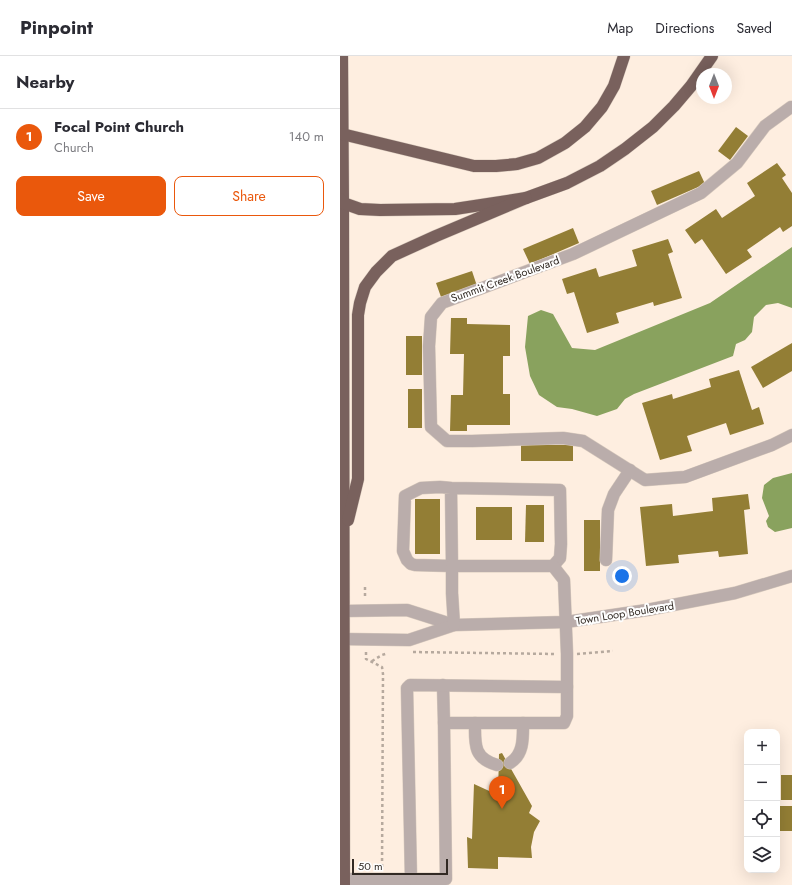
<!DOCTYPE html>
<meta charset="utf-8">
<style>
body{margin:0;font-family:Jost,sans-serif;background:#f2f2f3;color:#2b2b33}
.controls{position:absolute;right:12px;bottom:12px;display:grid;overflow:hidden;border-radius:8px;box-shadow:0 4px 16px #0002}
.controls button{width:36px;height:36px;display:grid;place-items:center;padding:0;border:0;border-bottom:1px solid #e1e1e2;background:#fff;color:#2b2b33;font:20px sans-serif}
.compass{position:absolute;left:356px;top:12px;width:36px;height:36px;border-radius:50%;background:#fff;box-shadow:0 4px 16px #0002;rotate:180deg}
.scale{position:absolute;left:12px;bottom:10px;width:96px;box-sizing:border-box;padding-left:4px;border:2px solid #322a24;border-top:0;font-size:11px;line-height:14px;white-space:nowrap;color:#322a24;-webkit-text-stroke:3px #fefefe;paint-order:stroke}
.you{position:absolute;left:282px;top:520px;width:14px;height:14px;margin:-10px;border:3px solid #fff;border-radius:50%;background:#1a73e8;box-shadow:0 0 0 6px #1a73e833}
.badge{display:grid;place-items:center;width:26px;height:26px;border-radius:50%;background:#ea580c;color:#fff;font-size:13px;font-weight:700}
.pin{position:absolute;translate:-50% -33px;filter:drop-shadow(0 1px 2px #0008)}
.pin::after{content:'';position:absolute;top:21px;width:14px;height:12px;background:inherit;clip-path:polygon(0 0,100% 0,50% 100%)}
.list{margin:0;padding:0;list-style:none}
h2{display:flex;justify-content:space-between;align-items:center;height:52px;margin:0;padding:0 16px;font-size:17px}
h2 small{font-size:13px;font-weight:400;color:#7c7c81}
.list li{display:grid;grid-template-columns:26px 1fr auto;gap:12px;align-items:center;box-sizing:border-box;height:56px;padding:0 16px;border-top:1px solid #e1e1e2}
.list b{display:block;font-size:15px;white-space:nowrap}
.list p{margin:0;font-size:13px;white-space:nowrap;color:#7c7c81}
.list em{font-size:13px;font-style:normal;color:#7c7c81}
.actions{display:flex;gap:8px;padding:12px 16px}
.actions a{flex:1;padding:9px 0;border:1px solid #ea580c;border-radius:8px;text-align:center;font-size:14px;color:#ea580c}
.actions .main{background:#ea580c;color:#fff}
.icon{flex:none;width:22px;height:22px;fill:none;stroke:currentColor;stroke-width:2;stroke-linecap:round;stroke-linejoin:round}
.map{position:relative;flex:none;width:452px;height:829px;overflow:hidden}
header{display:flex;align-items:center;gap:24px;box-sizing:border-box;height:56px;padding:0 20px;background:#fff;border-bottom:1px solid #e1e1e2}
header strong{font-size:19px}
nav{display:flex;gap:22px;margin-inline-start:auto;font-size:14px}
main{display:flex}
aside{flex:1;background:#fff}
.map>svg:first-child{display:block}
</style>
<header>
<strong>Pinpoint</strong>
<nav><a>Map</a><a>Directions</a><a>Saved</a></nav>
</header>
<main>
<aside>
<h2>Nearby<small></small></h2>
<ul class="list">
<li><span class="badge">1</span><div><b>Focal Point Church</b><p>Church</p></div><em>140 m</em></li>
</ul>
<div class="actions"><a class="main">Save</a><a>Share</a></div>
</aside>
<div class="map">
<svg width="452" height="829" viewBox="0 0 452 829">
<rect width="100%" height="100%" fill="#feeee0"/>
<g fill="#89a25e">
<path d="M452,191V252L438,247L426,249L414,261L412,276L405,284L396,288L393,300L294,338L285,343L277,353L257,360L232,353L217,351L199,339L190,320L185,291L188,260L201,254L213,258L232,292L255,294L370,247Z"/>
<path d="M452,417V472L435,476L428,471L426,465L429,460L422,442L424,429L433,422Z"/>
</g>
<g fill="#937e35">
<path d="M396,71L408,80L390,104L378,95Z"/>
<path d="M437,107L446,119L442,122L452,137V170L443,176L440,171L407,194L412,201L386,218L362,183L355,188L345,174L376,153L382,162L415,140L407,127Z"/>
<path d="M359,115L365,128L317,149L311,135Z"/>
<path d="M233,172L239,187L190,208L183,193Z"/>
<path d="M328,183L333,196L328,198L342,242L314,250L313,246L276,257L279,267L247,277L234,236L227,238L222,223L256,212L259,221L297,210L292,194Z"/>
<path d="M132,215L137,230L101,241L96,227Z"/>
<path d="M111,262H127V268L170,269V300H163V338H170V369H127V375H110L111,339H123L124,298H110Z"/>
<rect x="66" y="280" width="16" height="39"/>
<path d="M452,287V315L423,332L411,311Z"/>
<path d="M399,314L412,354L419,351L424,368L390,379L386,367L347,380L352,395L320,404L302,347L332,338L333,343L371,331L369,323Z"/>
<rect x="68" y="333" width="14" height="39"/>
<rect x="181" y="389" width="52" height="16"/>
<path d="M408,438L410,453L404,454L408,498L379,501L378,495L338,499L339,507L306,510L300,451L332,448L333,460L373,455L372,442Z"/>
<rect x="75" y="443" width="25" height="55"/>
<path d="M186,449H204V486H185Z"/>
<rect x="136" y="451" width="36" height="33"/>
<rect x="244" y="464" width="16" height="51"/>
<path d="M162,697L192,750L189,757L200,765L194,776L191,791L192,802L158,801V813L128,812L127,781L132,783L134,728L158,739L159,698Z"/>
<rect x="441" y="719" width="11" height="25"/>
<rect x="440" y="750" width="12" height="25"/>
</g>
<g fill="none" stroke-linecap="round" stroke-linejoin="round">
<defs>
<g id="minor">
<path d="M452,51H451L425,70L397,107L361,137L233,198L102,247L91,261L89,290L91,371L107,385H132L223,382L243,385L305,424L345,421L432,389L452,379"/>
<path d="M111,432L100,431L81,432L65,440L63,495L67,504L71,508L75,509L112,510L111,432L220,434L221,488L220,502L213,510"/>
<path d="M266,504L268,454L274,438L290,414"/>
<path d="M0,557L4,555L67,554L114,569"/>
<path d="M0,583L69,584L114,569L226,566L307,554L395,537L452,520"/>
<path d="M103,629L104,667"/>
<path d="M135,667C135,688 133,702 157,709"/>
<path d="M170,707C184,698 183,682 183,667"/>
<path d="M4,823H106L104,667H224L227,660V598L224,524L213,510H112V537L114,569"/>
<path d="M71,823L67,632L70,629L227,631"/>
</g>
<g id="highway">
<path d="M2,0L3,147L4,829"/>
<path d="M2,78L134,110H156L177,108L198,102L225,87L245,71L262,51L274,30L284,0"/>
<path d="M0,143L3,147L20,153L40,154L115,153L186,142L227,127L260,110L285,93L313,71L334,50L351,30L372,0"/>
<path d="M8,464L18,423V259L20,247L25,231L36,216L52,200L96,180L186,142"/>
</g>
</defs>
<use href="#minor" stroke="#d9cbbe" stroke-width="13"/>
<use href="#highway" stroke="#d9cbbe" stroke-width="13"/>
<g stroke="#b6a99e" stroke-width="2.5" stroke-dasharray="3 3" stroke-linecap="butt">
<path d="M25,531V543"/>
<path d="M26,596V603L42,611L43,618L42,813"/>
<path d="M73,596L216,598"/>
<path d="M237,598L273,595"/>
<path d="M32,605L42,599L48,597"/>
</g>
<use href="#minor" stroke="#baadab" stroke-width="12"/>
<use href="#highway" stroke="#79615d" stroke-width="12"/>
</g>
<g text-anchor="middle" stroke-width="4" stroke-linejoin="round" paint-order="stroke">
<g font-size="11" fill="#322a24" stroke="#fefefe">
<text transform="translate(165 223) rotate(-20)" y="4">Summit Creek Boulevard</text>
<text transform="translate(285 557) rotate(-9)" y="4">Town Loop Boulevard</text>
</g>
</g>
</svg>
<div class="controls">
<button>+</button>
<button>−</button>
<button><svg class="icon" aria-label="locate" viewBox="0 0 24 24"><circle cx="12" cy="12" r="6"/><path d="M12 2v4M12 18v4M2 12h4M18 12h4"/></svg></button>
<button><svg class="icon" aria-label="layers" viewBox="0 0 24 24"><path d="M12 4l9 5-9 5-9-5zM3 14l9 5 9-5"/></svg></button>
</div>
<svg class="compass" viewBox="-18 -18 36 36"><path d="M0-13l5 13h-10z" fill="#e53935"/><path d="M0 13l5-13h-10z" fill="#7c7c81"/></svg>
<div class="scale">50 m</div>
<div class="you"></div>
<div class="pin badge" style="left:162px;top:753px">1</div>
</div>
</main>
